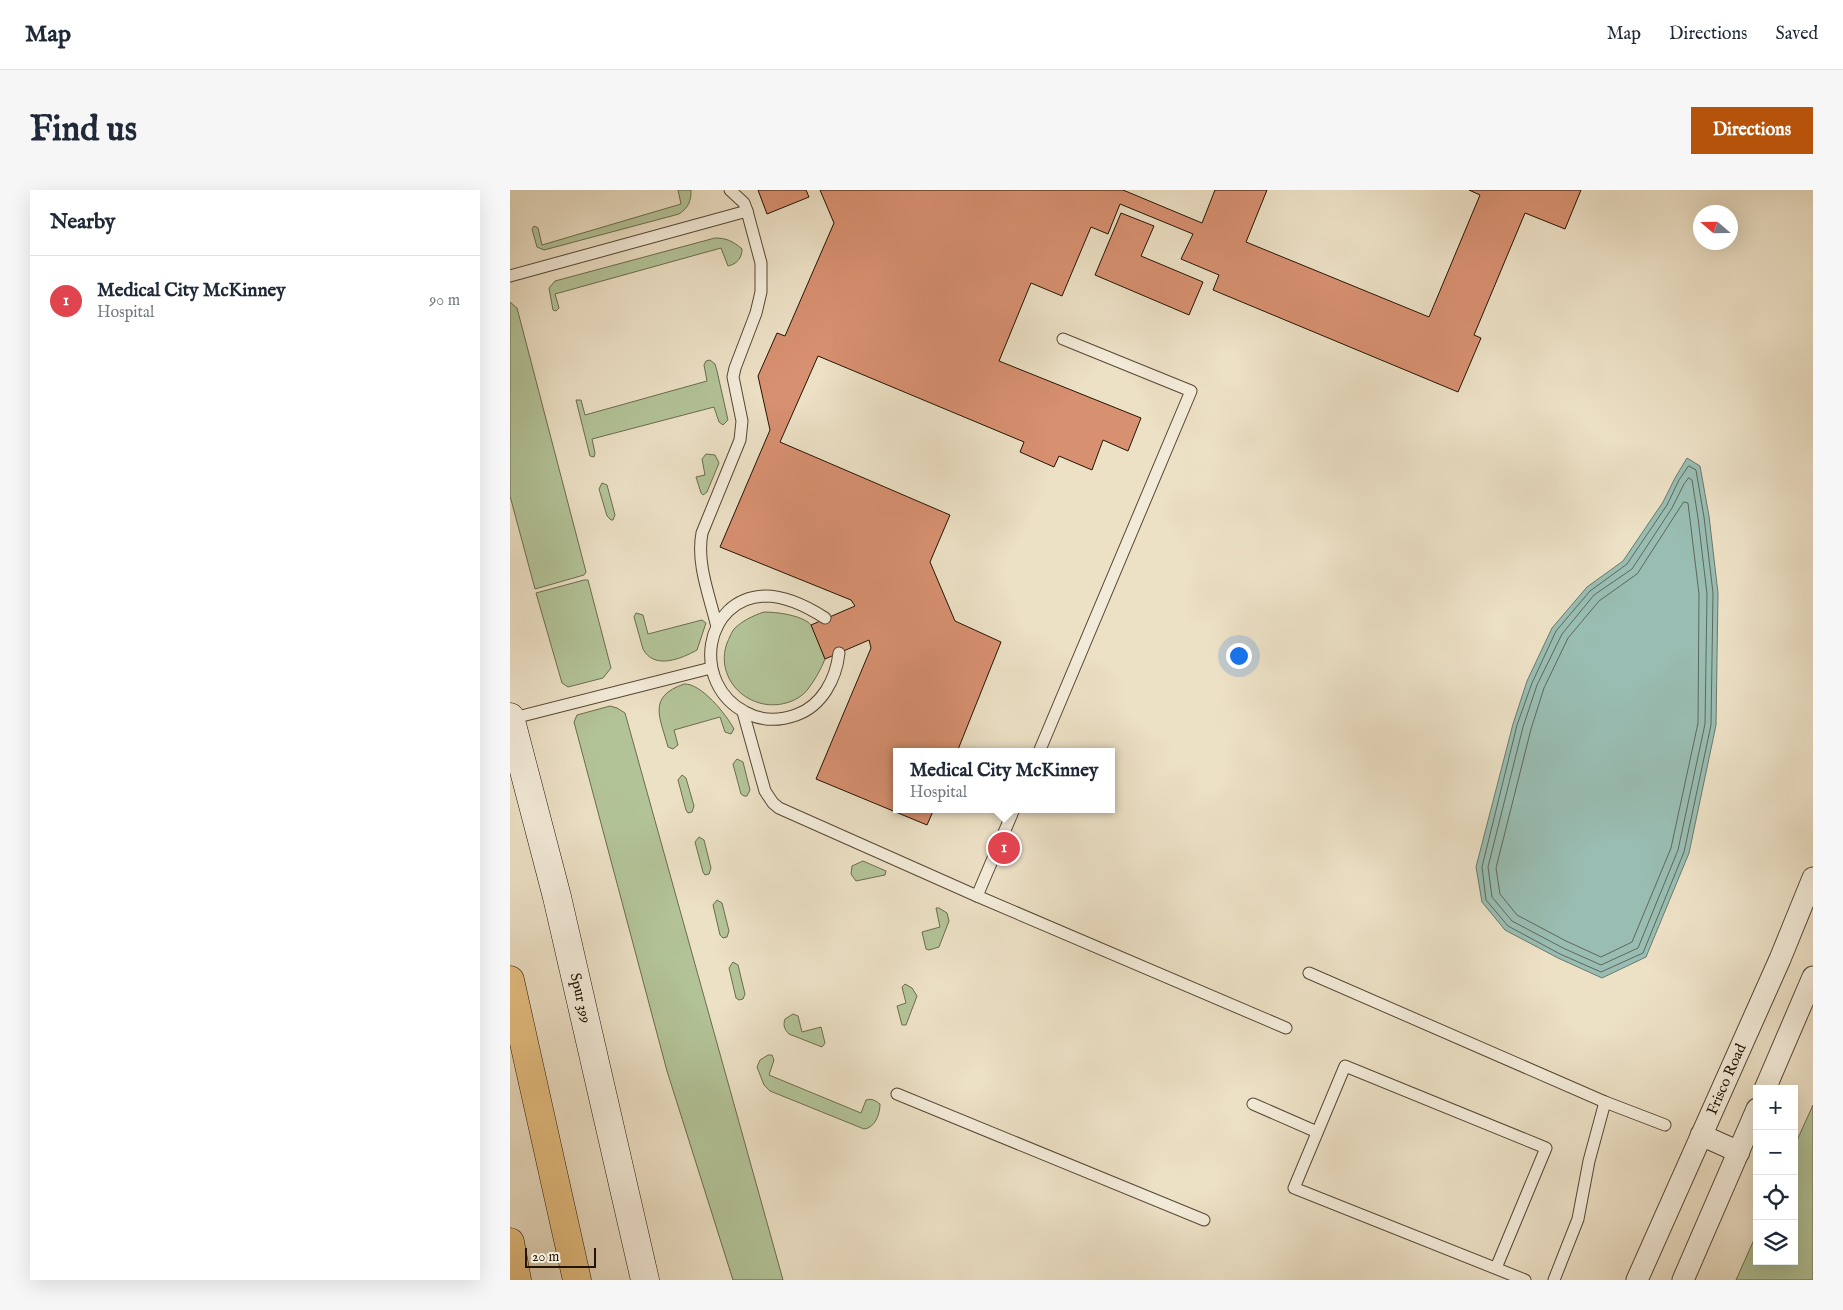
<!DOCTYPE html>
<meta charset="utf-8">
<style>
body{margin:0;font-family:"IM FELL English",serif;background:#f6f6f7;color:#1f2937}
.controls{position:absolute;right:15px;bottom:15px;display:grid;overflow:hidden;border-radius:0px;box-shadow:0 5px 20px #0002}
.controls button{width:45px;height:45px;display:grid;place-items:center;padding:0;border:0;border-bottom:1px solid #e0e1e3;background:#fff;color:#1f2937;font:25px sans-serif}
.compass{position:absolute;left:1183px;top:15px;width:45px;height:45px;border-radius:50%;background:#fff;box-shadow:0 5px 20px #0002;rotate:290deg}
.scale{position:absolute;left:15px;bottom:12px;width:71px;box-sizing:border-box;padding-left:5px;border:2px solid #241404;border-top:0;font-size:14px;line-height:18px;white-space:nowrap;color:#241404;-webkit-text-stroke:4px #f3ebd9;paint-order:stroke}
.you{position:absolute;left:728px;top:465px;width:18px;height:18px;margin:-12px;border:4px solid #fff;border-radius:50%;background:#1a73e8;box-shadow:0 0 0 8px #1a73e833}
.badge{display:grid;place-items:center;width:32px;height:32px;border-radius:50%;background:#b45309;color:#fff;font-size:16px;font-weight:700}
.pin{position:absolute;translate:-50% -50%;border:2px solid #fff;box-shadow:0 1px 5px #0006}
.popup{position:absolute;left:383px;top:558px;width:222px;height:65px;box-sizing:border-box;display:grid;place-content:center;border-radius:0px;background:#fff;filter:drop-shadow(0 1px 4px #0005);font-size:16px;white-space:nowrap;color:#747a83}
.popup b{font-size:19px;color:#1f2937}
.popup::after{content:'';position:absolute;left:50%;top:100%;margin-left:-10px;border:10px solid transparent;border-top-color:#fff}
.list{margin:0;padding:0;list-style:none}
h2{display:flex;justify-content:space-between;align-items:center;height:65px;margin:0;padding:0 20px;font-size:21px}
h2 small{font-size:16px;font-weight:400;color:#747a83}
.list li{display:grid;grid-template-columns:32px 1fr auto;gap:15px;align-items:center;box-sizing:border-box;height:90px;padding:0 20px;border-top:1px solid #e0e1e3}
.list b{display:block;font-size:19px;white-space:nowrap}
.list p{margin:0;font-size:16px;white-space:nowrap;color:#747a83}
.list em{font-size:16px;font-style:normal;color:#747a83}
.icon{flex:none;width:28px;height:28px;fill:none;stroke:currentColor;stroke-width:2;stroke-linecap:round;stroke-linejoin:round}
.map{position:relative;flex:none;width:1303px;height:1090px;overflow:hidden;border-radius:0px}
header{display:flex;align-items:center;gap:30px;box-sizing:border-box;height:70px;padding:0 25px;background:#fff;border-bottom:1px solid #e0e1e3}
header strong{font-size:24px}
nav{display:flex;gap:28px;margin-inline-start:auto;font-size:18px}
.intro{display:flex;align-items:center;justify-content:space-between;box-sizing:border-box;height:120px;padding:0 30px}
h1{margin:0;font-size:35px}
.button{padding:12px 22px;border-radius:0px;background:#b45309;color:#fff;font-size:18px;font-weight:700}
main{display:flex;gap:30px;padding:0 30px}
aside{flex:1;background:#fff;border-radius:0px;box-shadow:0 5px 20px #0002}
.map>svg:first-child{display:block}
</style>
<header>
<strong>Map</strong>
<nav><a>Map</a><a>Directions</a><a>Saved</a></nav>
</header>
<div class="intro"><h1>Find us</h1><a class="button">Directions</a></div>
<main>
<aside>
<h2>Nearby<small></small></h2>
<ul class="list">
<li><span class="badge" style="background:#e0444e">1</span><div><b>Medical City McKinney</b><p>Hospital</p></div><em>90 m</em></li>
</ul>
</aside>
<div class="map">
<svg width="1303" height="1090" viewBox="0 0 1303 1090">
<rect width="100%" height="100%" fill="#ece0c5"/>
<filter id="stains"><feTurbulence type="fractalNoise" baseFrequency=".004" numOctaves="4"/><feColorMatrix values="0 0 0 0 .2 0 0 0 0 .09 0 0 0 0 .02 0 0 0 .5 -.17"/></filter>
<radialGradient id="worn" r=".72"><stop offset=".6" stop-color="#630" stop-opacity="0"/><stop offset="1" stop-color="#630" stop-opacity=".3"/></radialGradient>
<g fill="#b3c398" stroke="#6c6c4e">
<path d="M168,0H181C181,11 179,17 169,24L34,60L27,57L22,39L24,36L28,38L32,55L171,14Z"/>
<path d="M205,48C216,48 223,51 232,59C232,68 227,74 218,76L211,58L45,104L49,118L46,121L43,120L39,98L45,91Z"/>
<path d="M0,112L7,118L76,382L74,385L25,399L0,306Z"/>
<path d="M200,170L205,174L207,181L218,230L213,235L209,232L204,217L82,249L85,263L84,267L80,266L66,210H71L75,225L197,191L194,175L196,171Z"/>
<path d="M196,264L205,265L209,273L197,302L193,305L191,303L186,287L195,285L192,269Z"/>
<path d="M92,293L97,295L105,325L103,330H101L97,326L89,299Z"/>
<path d="M74,390H78L101,478L93,488L58,497L52,493L26,403Z"/>
<path d="M254,422C266,422 294,425 302,436C308,445 311,459 315,469C311,479 305,490 298,499C293,506 284,511 276,513C240,523 204,490 217,453C219,449 221,443 224,439C232,431 242,426 254,422Z"/>
<path d="M126,423L133,425L138,444L192,430L196,433L187,460C171,469 144,480 133,459L124,427Z"/>
<path d="M174,494C191,493 216,524 224,539L221,544L215,542L210,527L164,540L168,555L163,559L158,557C150,527 137,507 174,494Z"/>
<path d="M100,516L107,518L115,523L273,1090H223L157,881L64,532L67,525Z"/>
<path d="M227,569L233,572L240,600L237,606H234L231,604L223,574Z"/>
<path d="M172,585L176,588L184,616L182,622L178,623L176,620L168,590Z"/>
<path d="M189,647L194,650L201,678L199,684L195,685L193,682L185,652Z"/>
<path d="M353,671L376,681L375,685L346,691L341,684L342,676Z"/>
<path d="M207,710L212,713L219,741L217,747L213,748L210,745L203,715Z"/>
<path d="M426,718H429L437,723L439,731L429,757L419,760L416,759L412,742L430,737Z"/>
<path d="M223,772L228,775L235,804L233,809L229,810L226,808L219,778Z"/>
<path d="M395,794L402,798L407,806L396,835H392L387,816L396,813L392,797Z"/>
<path d="M283,824L288,826L292,842L311,837L315,853L312,857L279,844C274,839 273,835 275,829Z"/>
<path d="M258,865H262L264,870L259,885L351,923L356,910C362,908 366,911 370,914C370,924 365,938 354,939L260,901L254,895L247,877L250,870Z"/>
<path d="M1303,915V1090H1226L1247,1043V1071H1284V957Z"/>
</g>
<path fill="#99bdb2" stroke="#6a796c" d="M1177,268L1190,276L1199,326L1208,403L1206,535L1179,663L1136,767L1092,788L1048,768L995,740L972,712L966,677L1003,534L1017,491L1042,438L1077,397L1113,371L1153,312L1165,288Z"/>
<g fill="none" stroke-linecap="round" stroke-linejoin="round">
<g stroke="#5e685b" stroke-width="1">
<path d="M1179,276L1186,280L1194,327L1203,403L1201,535L1174,662L1133,763L1091,782L1050,764L998,736L976,710L972,677L1007,535L1022,493L1046,441L1080,401L1117,374L1157,315L1169,290Z"/>
<path d="M1179,288L1182,290L1188,328L1197,404L1195,534L1168,660L1128,758L1091,775L1053,758L1002,731L982,707L978,677L1013,537L1027,495L1052,444L1084,405L1122,379L1162,318L1174,294Z"/>
<path d="M1174,312L1178,313L1189,404L1188,533L1161,658L1122,752L1091,767L1056,751L1007,725L990,704L986,678L1021,539L1034,498L1058,448L1089,411L1127,384Z"/>
</g>
</g>
<g fill="#d79070" stroke="#241404">
<path d="M248,0H296L299,7L257,24Z"/>
<path d="M310,0H613L692,33L705,0H757L736,52L919,127L970,5L959,0H1071L1055,39L1015,23L964,145L971,148L948,202L703,100L709,85L671,69L683,44L610,14L598,44L581,37L552,106L521,93L489,171L631,228L618,261L593,250L582,280L549,266L544,277L510,262L514,252L308,166L270,252L440,325L420,372L445,431L491,452L447,562H386V619H424L417,635L306,589L361,458L359,450L315,469L301,435L345,416L341,410L210,357L260,240L248,186L267,143L275,146L324,33Z"/>
<path d="M611,23L644,36L631,66L693,92L679,125L585,85Z"/>
</g>
<g fill="none" stroke-linecap="round" stroke-linejoin="round">
<defs>
<g id="lane">
<path d="M0,86L237,21"/>
<path d="M315,428C298,417 277,406 255,406C193,408 181,494 235,522C251,531 269,531 286,525C312,516 326,489 329,463"/>
<path d="M207,437C200,407 186,374 192,343L230,250L232,231L223,187L225,178L246,123L251,102V73L237,21L234,13L220,0"/>
<path d="M233,522L255,601L263,613L269,618L467,706L776,838"/>
<path d="M0,529L201,478"/>
<path d="M529,562L681,201L553,149"/>
<path d="M467,706L504,619"/>
<path d="M799,783L1095,912"/>
<path d="M387,904L694,1030"/>
<path d="M743,914L807,942"/>
<path d="M986,1078L1036,958L835,876L784,998L1015,1090"/>
<path d="M1044,1090L1068,1029L1079,971L1095,912L1155,935"/>
</g>
<g id="street">
<path d="M1255,899L1303,787"/>
<path d="M1191,945L1229,962"/>
<path d="M1127,1090L1270,769L1303,688"/>
<path d="M1173,1090L1247,919"/>
</g>
<path id="secondary" d="M0,527L47,707L135,1090"/>
<g id="highway">
<path d="M0,790L67,1090"/>
<path d="M0,1052L7,1090"/>
</g>
</defs>
<use href="#lane" stroke="#564734" stroke-width="13"/>
<use href="#street" stroke="#564734" stroke-width="23"/>
<use href="#secondary" stroke="#241404" stroke-width="29"/>
<use href="#highway" stroke="#241404" stroke-width="29"/>
<use href="#lane" stroke="#f3ebd9" stroke-width="11"/>
<use href="#street" stroke="#f3ebd9" stroke-width="21"/>
<use href="#secondary" stroke="#f3ebd9" stroke-width="28"/>
<use href="#highway" stroke="#e6c082" stroke-width="28"/>
</g>
<g text-anchor="middle" stroke-width="4.5" stroke-linejoin="round" paint-order="stroke">
<g font-size="15" fill="#241404" stroke="#f3ebd9">
<text transform="translate(71 808) rotate(77)" y="5">Spur 399</text>
<text transform="translate(1216 889) rotate(-66)" y="5">Frisco Road</text>
</g>
</g>
<rect width="100%" height="100%" filter="url(#stains)"/>
<rect width="100%" height="100%" fill="url(#worn)"/>
</svg>
<div class="controls">
<button>+</button>
<button>−</button>
<button><svg class="icon" aria-label="locate" viewBox="0 0 24 24"><circle cx="12" cy="12" r="6"/><path d="M12 2v4M12 18v4M2 12h4M18 12h4"/></svg></button>
<button><svg class="icon" aria-label="layers" viewBox="0 0 24 24"><path d="M12 4l9 5-9 5-9-5zM3 14l9 5 9-5"/></svg></button>
</div>
<svg class="compass" viewBox="-18 -18 36 36"><path d="M0-13l5 13h-10z" fill="#e53935"/><path d="M0 13l5-13h-10z" fill="#747a83"/></svg>
<div class="scale">20 m</div>
<div class="you"></div>
<div class="pin badge" style="left:494px;top:658px;background:#e0444e">1</div>
<div class="popup"><b>Medical City McKinney</b>Hospital</div>
</div>
</main>
